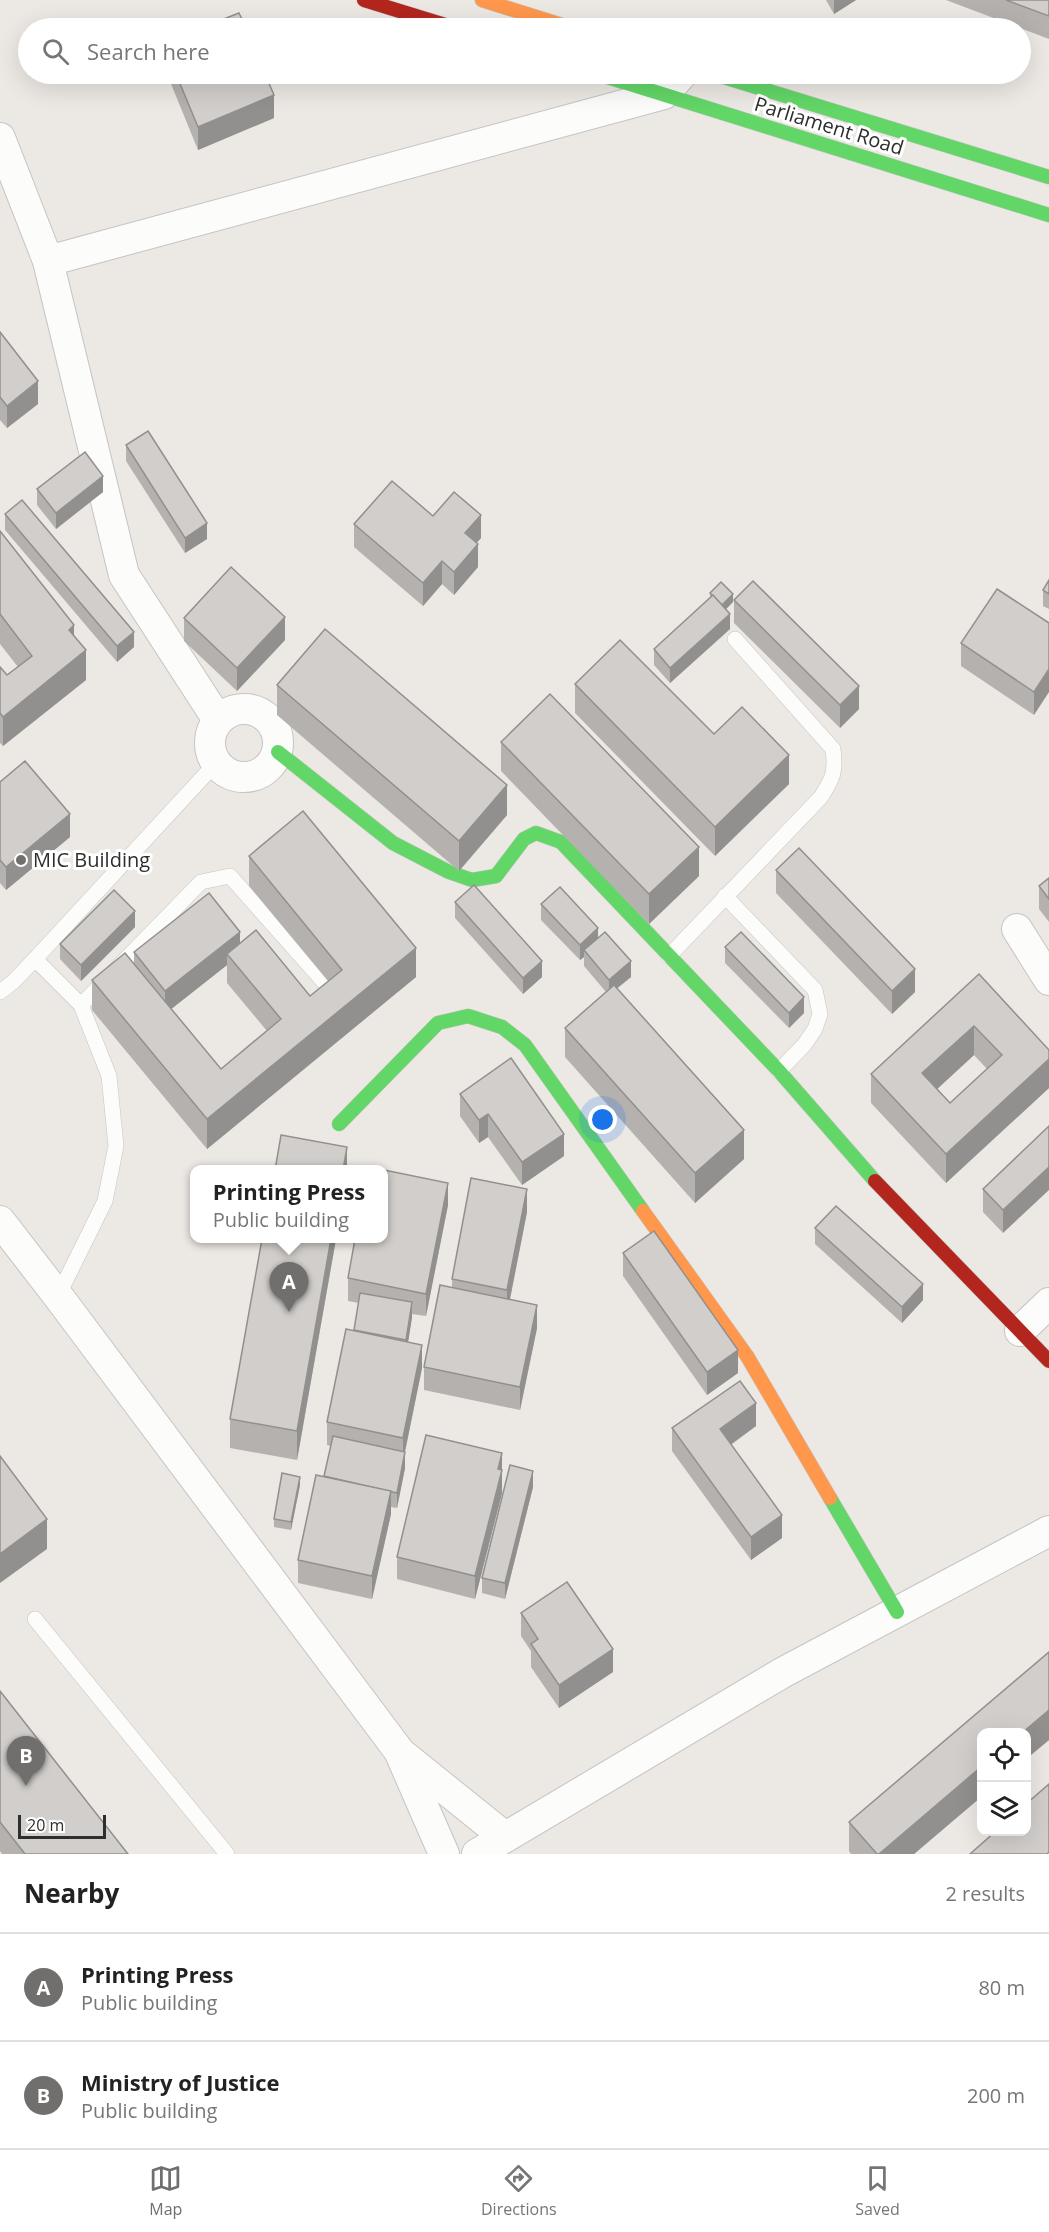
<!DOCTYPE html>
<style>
body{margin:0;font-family:"Open Sans",sans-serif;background:#f6f6f6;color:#222}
.controls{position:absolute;right:18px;bottom:18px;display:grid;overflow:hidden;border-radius:12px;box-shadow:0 6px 24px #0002}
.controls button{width:54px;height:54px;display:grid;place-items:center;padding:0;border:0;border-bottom:2px solid #e0e0e0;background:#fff;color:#222;font:30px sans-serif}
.scale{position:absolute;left:18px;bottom:15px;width:88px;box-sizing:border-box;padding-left:6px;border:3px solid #2e2e2e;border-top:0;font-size:16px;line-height:21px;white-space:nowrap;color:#2e2e2e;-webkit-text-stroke:4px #fff;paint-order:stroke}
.you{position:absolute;left:603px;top:1120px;width:21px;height:21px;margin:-15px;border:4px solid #fff;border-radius:50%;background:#1a73e8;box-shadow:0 0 0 9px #1a73e833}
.badge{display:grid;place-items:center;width:39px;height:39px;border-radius:50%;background:#706f6e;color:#fff;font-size:20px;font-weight:700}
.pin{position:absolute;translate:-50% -50px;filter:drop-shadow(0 2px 3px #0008)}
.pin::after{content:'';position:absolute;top:32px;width:21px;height:18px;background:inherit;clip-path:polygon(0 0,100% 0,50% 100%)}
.popup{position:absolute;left:190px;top:1165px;width:198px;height:78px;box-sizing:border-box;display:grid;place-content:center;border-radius:12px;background:#fff;filter:drop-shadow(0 2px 4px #0005);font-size:20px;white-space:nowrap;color:#767676}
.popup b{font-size:22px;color:#222}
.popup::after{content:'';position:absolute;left:50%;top:100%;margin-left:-12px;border:12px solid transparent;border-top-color:#fff}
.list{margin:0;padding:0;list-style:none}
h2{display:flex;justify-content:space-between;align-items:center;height:78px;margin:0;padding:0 24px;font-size:26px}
h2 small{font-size:20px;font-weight:400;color:#767676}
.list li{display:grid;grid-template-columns:39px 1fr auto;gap:18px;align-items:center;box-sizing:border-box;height:108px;padding:0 24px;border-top:2px solid #e0e0e0}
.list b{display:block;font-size:22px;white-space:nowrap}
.list p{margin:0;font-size:20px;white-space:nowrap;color:#767676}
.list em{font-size:20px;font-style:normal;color:#767676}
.icon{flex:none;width:33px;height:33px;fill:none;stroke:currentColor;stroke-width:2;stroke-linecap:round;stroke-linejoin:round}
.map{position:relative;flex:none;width:1049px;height:1854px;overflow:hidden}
.search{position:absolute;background:#fff;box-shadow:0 6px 24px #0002;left:18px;right:18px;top:18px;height:66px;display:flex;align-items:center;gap:15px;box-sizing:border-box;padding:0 21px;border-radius:33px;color:#767676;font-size:22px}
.sheet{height:294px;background:#fff}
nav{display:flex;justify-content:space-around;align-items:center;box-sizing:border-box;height:84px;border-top:2px solid #e0e0e0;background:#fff;font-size:16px;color:#767676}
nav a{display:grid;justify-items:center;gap:3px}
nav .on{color:#706f6e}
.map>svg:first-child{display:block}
</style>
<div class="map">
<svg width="1049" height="1854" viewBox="0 0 1049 1854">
<rect width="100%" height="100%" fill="#ece8e4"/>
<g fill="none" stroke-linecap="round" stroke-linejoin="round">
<defs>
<g id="lane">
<path d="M725,896L815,990L820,1014L815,1029L804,1045L779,1071"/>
<path d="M669,956L821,797C833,778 836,772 833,749L735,639"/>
<path d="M35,959L81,1005L109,1076L116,1146L105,1201L58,1296"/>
<path d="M0,992L13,982L35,959L216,763"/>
<path d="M81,1005L201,882L230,876L331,990"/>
<path d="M35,1619L227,1854"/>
</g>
<g id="street">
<path d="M0,138L48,261L124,575L218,720"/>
<path d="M48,261L664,94L682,74"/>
<circle cx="244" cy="743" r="34"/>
<path d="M1017,929L1049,980"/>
<path d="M0,1221L58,1296L399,1751L444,1854"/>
<path d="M1020,1331L1049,1303"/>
<path d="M403,1755L505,1837"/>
<path d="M477,1854L782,1673L1049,1531"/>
</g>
<g id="fast">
<path d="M598,74L1049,215"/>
<path d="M714,74L1049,177"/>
<path d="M278,752L393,843L449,872L472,880L496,876L524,839L536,833L561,842L779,1071L875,1181"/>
<path d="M339,1124L438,1023L468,1016L502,1027L525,1045L643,1211"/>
<path d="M830,1498L897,1612"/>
</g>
<g id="slow">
<path d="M482,0L571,28"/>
<path d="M643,1211L747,1356L830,1498"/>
</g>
<g id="jam">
<path d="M364,0L455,28"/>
<path d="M875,1181L1049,1361"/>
</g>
</defs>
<use href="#lane" stroke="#c5c4c5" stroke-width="16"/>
<use href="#street" stroke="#c5c4c5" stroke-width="32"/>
<use href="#fast" stroke="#c5c4c5" stroke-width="15"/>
<use href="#slow" stroke="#c5c4c5" stroke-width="15"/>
<use href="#jam" stroke="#c5c4c5" stroke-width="15"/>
<use href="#lane" stroke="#fcfcfb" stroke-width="15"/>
<use href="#street" stroke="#fcfcfb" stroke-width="30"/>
<use href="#fast" stroke="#63d668" stroke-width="14"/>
<use href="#slow" stroke="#ff974d" stroke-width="14"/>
<use href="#jam" stroke="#b3261e" stroke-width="14"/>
</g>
<g fill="#b4b1af" fill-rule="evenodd">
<path d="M826,0H856L834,14Z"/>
<path d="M946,0H1049V39Z"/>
<path d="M167,74H265L274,118L198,150Z"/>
<path d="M0,332L38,404L7,428L0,420Z"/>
<path d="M126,445L207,539L185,553L126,461Z"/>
<path d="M37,489L103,492L56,529L37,505Z"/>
<path d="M5,514L134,647L117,662L5,530Z"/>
<path d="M433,516L481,538L476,543L478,567L454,595L442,584L423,606L354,547V524Z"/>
<path d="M0,531L74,636L86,680L3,746L0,743V667L7,675L18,667L0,644Z"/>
<path d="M1049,580V609L1043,606V590Z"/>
<path d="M710,593L733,602L726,609L730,629L670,683L654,665V649L710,597Z"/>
<path d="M734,600L859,709L840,728L734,623Z"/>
<path d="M184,618L285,640L237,691L184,641Z"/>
<path d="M1049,623L1034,715L961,666V643Z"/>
<path d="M575,684L714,734L789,784L715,856L575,713Z"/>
<path d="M277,685L507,815L459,871L277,715Z"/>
<path d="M501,742L699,876L649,924L501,771Z"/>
<path d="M0,782L70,837L6,890L0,883Z"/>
<path d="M249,856L416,977L207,1149L92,1010V980L134,964V952L240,943L310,996L328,981L249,886ZM227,965V983L267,1031L221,1069L171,1009Z"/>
<path d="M776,870L915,992L892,1014L776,893Z"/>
<path d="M1049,878V922L1039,909V886Z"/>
<path d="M455,902L542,977L523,994L455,918Z"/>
<path d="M541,904L598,938L631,977L617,988L744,1159L695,1203L565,1057V1028L606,992L584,966V957L580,960L541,920Z"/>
<path d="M135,927L81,981L60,959V944Z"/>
<path d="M725,947L804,1013L789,1028L725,963Z"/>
<path d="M979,974L1049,1050V1088L946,1183L871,1103V1074ZM974,1055L987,1069L950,1103L937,1089Z"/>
<path d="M460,1094L564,1156L522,1185L488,1137L479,1143L460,1116Z"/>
<path d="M1049,1126L1003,1233L983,1212V1189Z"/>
<path d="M448,1205L426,1316L412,1314L408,1342L422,1368L405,1452V1468L397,1508L391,1507V1514L372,1599L298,1583V1560L324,1476L331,1446L327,1445V1422L354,1331L359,1303L348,1301V1278Z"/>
<path d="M527,1212L510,1300L537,1328L520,1410L424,1390V1367L452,1288V1279Z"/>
<path d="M815,1228L923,1300L902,1323L815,1244Z"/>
<path d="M262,1239H336L297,1460L230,1448V1419Z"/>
<path d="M623,1253L738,1373L707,1395L623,1276Z"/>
<path d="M756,1426L731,1445L782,1538L751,1560L672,1451V1428Z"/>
<path d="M502,1476V1493L475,1599L397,1579V1557Z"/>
<path d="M300,1485L291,1530L274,1527V1519Z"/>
<path d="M533,1487L505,1599L482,1593V1578Z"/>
<path d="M521,1613L613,1672L559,1708L531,1667V1651L521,1636Z"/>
<path d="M1049,1652V1740L1026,1759L981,1732V1797L914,1854H851L849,1851V1822Z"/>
<path d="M0,1691L128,1854H2L0,1851Z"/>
</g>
<g fill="#92908e">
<path d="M834,0H856L834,14Z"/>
<path d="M274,95V118L198,150V127Z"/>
<path d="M38,381V404L7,428V406Z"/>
<path d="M103,476V492L56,529V513Z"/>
<path d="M481,515V538L465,556V533Z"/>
<path d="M207,523V539L185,553V538Z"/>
<path d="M478,544V567L454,595V572Z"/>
<path d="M442,561V584L423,606V583Z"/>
<path d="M733,594V602L722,613V605Z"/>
<path d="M730,614V629L670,683V668Z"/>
<path d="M285,617V640L237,691V668Z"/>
<path d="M74,625V655L69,630Z"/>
<path d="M134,632V647L117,662V646Z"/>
<path d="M86,650V680L3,746V717Z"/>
<path d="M1049,669V692L1034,715V692Z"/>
<path d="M859,686V709L840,728V705Z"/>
<path d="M789,755V784L715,856V827Z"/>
<path d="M507,785V815L459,871V841Z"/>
<path d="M70,814V837L6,890V867Z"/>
<path d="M699,847V876L649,924V894Z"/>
<path d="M135,911V927L81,981V965Z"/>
<path d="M598,928V943L584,950V957L580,960V945Z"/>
<path d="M240,932V955L227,954V965L165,1014V991Z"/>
<path d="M416,948V977L207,1149V1119Z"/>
<path d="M542,961V977L523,994V978Z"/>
<path d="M631,961V977L609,995V980Z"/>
<path d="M915,969V992L892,1014V991Z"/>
<path d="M804,997V1013L789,1028V1013Z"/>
<path d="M974,1026V1055L922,1103V1073Z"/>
<path d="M1049,1059V1088L946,1183V1154Z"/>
<path d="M488,1114V1137L479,1143V1120Z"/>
<path d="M744,1130V1159L695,1203V1173Z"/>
<path d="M564,1134V1156L522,1185V1162Z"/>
<path d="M347,1147V1170H343Z"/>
<path d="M1049,1167V1190L1003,1233V1210Z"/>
<path d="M448,1183V1205L426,1316V1294Z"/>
<path d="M527,1189V1212L507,1313V1290Z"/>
<path d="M331,1239H336L297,1460V1431Z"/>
<path d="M923,1284V1300L902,1323V1307Z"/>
<path d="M412,1302V1318L406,1355V1340Z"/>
<path d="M537,1305V1328L520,1410V1387Z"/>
<path d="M422,1345V1368L403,1461V1438Z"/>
<path d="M738,1350V1373L707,1395V1372Z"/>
<path d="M756,1403V1426L720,1452V1429Z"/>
<path d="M405,1452V1468L397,1508V1493Z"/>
<path d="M502,1453V1493L475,1599V1576Z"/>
<path d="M533,1471V1487L505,1599V1583Z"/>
<path d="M300,1477V1485L291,1530V1522Z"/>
<path d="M391,1491V1514L372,1599V1576Z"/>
<path d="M782,1515V1538L751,1560V1537Z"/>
<path d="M47,1519V1549L0,1583V1554Z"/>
<path d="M613,1649V1672L559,1708V1685Z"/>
<path d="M1049,1710V1740L1026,1759V1732H1023Z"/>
<path d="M981,1767V1797L914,1854H879Z"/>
</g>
<g fill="#d1cecb" stroke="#92908e" stroke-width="1.5" fill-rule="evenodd">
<path d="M1006,0H1049V16Z"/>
<path d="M239,13L246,28H201Z"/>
<path d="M176,74H265L274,95L198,127Z"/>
<path d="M0,332L38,381L7,406L0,397Z"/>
<path d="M148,431L207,523L185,538L126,445Z"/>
<path d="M85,452L103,476L56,513L37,489Z"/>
<path d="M392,481L433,516L454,492L481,515L465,533L478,544L454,572L442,561L423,583L354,524Z"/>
<path d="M22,500L134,632L117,646L5,514Z"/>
<path d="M0,531L74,625L69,630L86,650L3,717L0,713V667L7,675L32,656L0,614Z"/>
<path d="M231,567L285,617L237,668L184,618Z"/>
<path d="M1049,580V594L1043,590Z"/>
<path d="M753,581L859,686L840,705L734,600Z"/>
<path d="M721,582L733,594L722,605L710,593Z"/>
<path d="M997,589L1049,623V669L1034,692L961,643Z"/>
<path d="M713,595L730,614L670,668L654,649Z"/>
<path d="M325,629L507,785L459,841L277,685Z"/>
<path d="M620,640L714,734L742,707L789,755L715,827L575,684Z"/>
<path d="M550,694L699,847L649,894L501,742Z"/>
<path d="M25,761L70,814L6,867L0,860V782Z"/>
<path d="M303,811L416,948L207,1119L92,980L125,953L221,1069L281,1019L227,954L256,930L310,996L342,970L249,856Z"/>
<path d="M799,848L915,969L892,991L776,870Z"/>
<path d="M1049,878V899L1039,886Z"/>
<path d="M474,885L542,961L523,978L455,902Z"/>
<path d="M560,887L598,928L580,945L541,904Z"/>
<path d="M114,890L135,911L81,965L60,944Z"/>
<path d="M209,893L240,932L165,991L134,952Z"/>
<path d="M605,932L631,961L609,980L584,950Z"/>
<path d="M741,932L804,997L789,1013L725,947Z"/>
<path d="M979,974L1049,1050V1059L946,1154L871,1074ZM974,1026L1002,1055L950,1103L922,1073Z"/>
<path d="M614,985L744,1130L695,1173L565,1028Z"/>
<path d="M511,1058L564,1134L522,1162L488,1114L479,1120L460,1094Z"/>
<path d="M1049,1126V1167L1003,1210L983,1189Z"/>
<path d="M281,1135L347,1147L343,1170H275Z"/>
<path d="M369,1167L382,1170H368Z"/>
<path d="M384,1170L448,1183L426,1294L348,1278L355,1239H384Z"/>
<path d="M471,1178L527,1189L507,1290L452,1279Z"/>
<path d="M836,1206L923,1284L902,1307L815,1228Z"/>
<path d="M654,1231L738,1350L707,1372L623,1253Z"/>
<path d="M262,1239H331L297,1431L230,1419Z"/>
<path d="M440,1285L537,1305L520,1387L424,1367Z"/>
<path d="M360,1293L412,1302L406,1340L354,1330Z"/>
<path d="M346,1329L422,1345L403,1438L327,1422Z"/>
<path d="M740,1381L756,1403L720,1429L782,1515L751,1537L672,1428Z"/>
<path d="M426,1435L502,1453L498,1469L502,1470L475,1576L397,1557Z"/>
<path d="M333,1436L405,1452L397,1493L324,1476Z"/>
<path d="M0,1456L47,1519L0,1554Z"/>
<path d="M510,1465L533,1471L505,1583L482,1578Z"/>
<path d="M282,1473L300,1477L291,1522L274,1519Z"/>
<path d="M316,1475L391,1491L372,1576L298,1560Z"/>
<path d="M567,1582L613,1649L559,1685L531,1644L538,1639L521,1613Z"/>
<path d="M1049,1652V1710L1023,1732H981V1767L879,1854H877L849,1822Z"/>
<path d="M0,1691L128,1854H25L0,1822Z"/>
<path d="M1049,1784V1852L1047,1854H970L995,1832H1026V1804Z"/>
</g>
<circle fill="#706f6e" stroke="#fff" stroke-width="2" cx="21" cy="860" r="6"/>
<g text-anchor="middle" stroke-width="6" stroke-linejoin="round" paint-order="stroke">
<g font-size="20" fill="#2e2e2e" stroke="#fff">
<text transform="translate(829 126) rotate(17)" y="7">Parliament Road</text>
</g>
<g font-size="20" fill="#2e2e2e" stroke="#fff" text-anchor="start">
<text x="33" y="867">MIC Building</text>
</g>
</g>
</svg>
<div class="controls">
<button><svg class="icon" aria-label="locate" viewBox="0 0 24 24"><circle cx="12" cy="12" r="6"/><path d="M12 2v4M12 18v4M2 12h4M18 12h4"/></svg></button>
<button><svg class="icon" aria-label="layers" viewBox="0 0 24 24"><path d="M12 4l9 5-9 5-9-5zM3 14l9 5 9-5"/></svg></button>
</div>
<div class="scale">20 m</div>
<div class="you"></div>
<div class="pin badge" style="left:289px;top:1312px">A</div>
<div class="popup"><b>Printing Press</b>Public building</div>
<div class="pin badge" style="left:26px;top:1786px">B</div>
<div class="search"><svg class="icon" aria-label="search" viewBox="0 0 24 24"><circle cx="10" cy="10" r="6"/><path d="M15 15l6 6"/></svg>Search here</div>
</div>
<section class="sheet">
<h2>Nearby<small>2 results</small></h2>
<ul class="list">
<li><span class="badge">A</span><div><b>Printing Press</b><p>Public building</p></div><em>80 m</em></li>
<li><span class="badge">B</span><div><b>Ministry of Justice</b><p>Public building</p></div><em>200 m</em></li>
</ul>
</section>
<nav>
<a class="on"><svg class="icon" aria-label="map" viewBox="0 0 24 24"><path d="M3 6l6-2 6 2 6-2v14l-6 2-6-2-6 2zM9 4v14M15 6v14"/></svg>Map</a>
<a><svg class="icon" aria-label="directions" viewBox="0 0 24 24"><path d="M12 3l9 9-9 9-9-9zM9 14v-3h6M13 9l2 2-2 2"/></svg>Directions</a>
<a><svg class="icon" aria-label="saved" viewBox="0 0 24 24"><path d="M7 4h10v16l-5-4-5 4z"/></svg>Saved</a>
</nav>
